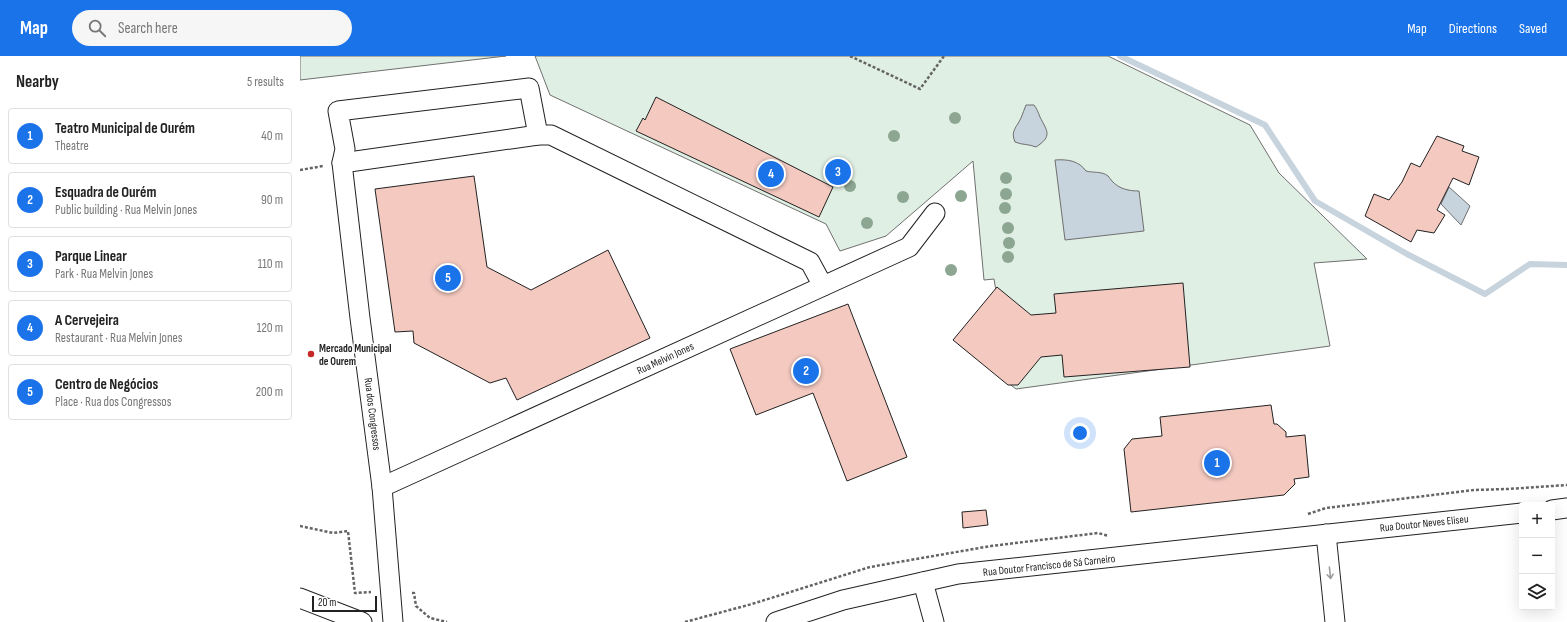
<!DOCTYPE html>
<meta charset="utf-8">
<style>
body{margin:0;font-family:"Sofia Sans Condensed",sans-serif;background:#f6f6f6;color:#222}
.controls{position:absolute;right:12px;bottom:12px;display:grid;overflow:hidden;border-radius:4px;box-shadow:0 4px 16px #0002}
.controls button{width:36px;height:36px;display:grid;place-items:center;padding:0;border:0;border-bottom:1px solid #e0e0e0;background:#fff;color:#222;font:20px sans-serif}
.scale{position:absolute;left:12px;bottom:10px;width:65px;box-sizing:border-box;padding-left:4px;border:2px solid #222;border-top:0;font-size:11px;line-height:14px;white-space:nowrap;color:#222;-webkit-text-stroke:3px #fff;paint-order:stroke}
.you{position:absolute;left:780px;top:377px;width:14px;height:14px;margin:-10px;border:3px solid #fff;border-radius:50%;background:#1a73e8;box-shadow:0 0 0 6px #1a73e833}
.badge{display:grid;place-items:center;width:26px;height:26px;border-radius:50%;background:#1a73e8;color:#fff;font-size:13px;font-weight:700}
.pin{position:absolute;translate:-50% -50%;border:2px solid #fff;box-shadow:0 1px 4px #0006}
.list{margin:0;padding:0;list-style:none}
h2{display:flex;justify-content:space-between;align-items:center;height:52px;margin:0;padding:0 16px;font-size:17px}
h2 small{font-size:13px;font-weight:400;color:#767676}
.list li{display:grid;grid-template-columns:26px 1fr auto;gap:12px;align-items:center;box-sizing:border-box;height:56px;margin:0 8px 8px;padding:0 8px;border:1px solid #e0e0e0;border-radius:4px}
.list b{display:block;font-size:15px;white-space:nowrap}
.list p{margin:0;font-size:13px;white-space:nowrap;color:#767676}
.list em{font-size:13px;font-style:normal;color:#767676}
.icon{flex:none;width:22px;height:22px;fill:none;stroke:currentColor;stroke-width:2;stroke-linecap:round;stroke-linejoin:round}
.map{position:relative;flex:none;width:1267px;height:566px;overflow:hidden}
header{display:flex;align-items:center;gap:24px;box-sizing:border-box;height:56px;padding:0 20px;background:#1a73e8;color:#fff}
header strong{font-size:19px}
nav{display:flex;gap:22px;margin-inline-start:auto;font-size:14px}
.search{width:280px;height:36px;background:#f6f6f6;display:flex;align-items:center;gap:10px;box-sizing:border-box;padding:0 14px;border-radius:22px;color:#767676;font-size:15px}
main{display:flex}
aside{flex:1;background:#fff}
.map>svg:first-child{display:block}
</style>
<header>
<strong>Map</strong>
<div class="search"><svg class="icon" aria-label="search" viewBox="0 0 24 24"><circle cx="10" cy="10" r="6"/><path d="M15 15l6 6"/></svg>Search here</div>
<nav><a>Map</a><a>Directions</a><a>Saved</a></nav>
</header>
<main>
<aside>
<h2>Nearby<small>5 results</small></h2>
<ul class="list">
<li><span class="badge">1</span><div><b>Teatro Municipal de Ourém</b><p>Theatre</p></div><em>40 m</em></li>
<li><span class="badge">2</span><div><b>Esquadra de Ourém</b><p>Public building · Rua Melvin Jones</p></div><em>90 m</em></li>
<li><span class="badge">3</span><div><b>Parque Linear</b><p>Park · Rua Melvin Jones</p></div><em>110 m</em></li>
<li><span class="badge">4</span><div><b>A Cervejeira</b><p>Restaurant · Rua Melvin Jones</p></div><em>120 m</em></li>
<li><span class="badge">5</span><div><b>Centro de Negócios</b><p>Place · Rua dos Congressos</p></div><em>200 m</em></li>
</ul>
</aside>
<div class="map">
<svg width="1267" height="566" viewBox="0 0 1267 566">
<rect width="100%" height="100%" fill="#fff"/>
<g fill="#e0efe3" stroke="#6f6f6f">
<path d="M0,0H206L0,24Z"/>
<path d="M235,0H808L950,69L979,117L1067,203L1014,207L1030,290L716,333L657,287L696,235L694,223L684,224L673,105L586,180L540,195L526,168L250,39Z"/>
</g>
<g fill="#c7d3dd" stroke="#6f6f6f">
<path d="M726,49H734C737,53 738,56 740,61C747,75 753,80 736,91C729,88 722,89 715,86C710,75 717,71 721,62C723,58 724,53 726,49Z"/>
<path d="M755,104C768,103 779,105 786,115C793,117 802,115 808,120C809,121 811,124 812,125C819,133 829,135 839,135L844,175L765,184Z"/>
<path d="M1149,131L1170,150L1161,169L1141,148Z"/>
</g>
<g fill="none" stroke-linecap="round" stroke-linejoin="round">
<path stroke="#c7d3dd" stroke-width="6" d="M820,0L965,69L1015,145L1107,198L1185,238L1230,208L1267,209"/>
</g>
<g fill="#f3c9c0" stroke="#222">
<path d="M356,41L533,131L519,161L336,75L343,62L345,64Z"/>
<path d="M1137,80L1164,90L1162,95L1179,101L1169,129L1153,122L1137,154L1145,159L1134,177L1117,174L1111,186L1065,160L1074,138L1089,144L1102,126L1111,107L1120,111Z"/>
<path d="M174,120L187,211L231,234L308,194L350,282L217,344L206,322L190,327L114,287L113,275L95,276L75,133Z"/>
<path d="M883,227L890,311L764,321L762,299L741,301L718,329H708L653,284L697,231L731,259L756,257L754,238Z"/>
<path d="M548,248L607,401L547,425L513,337L456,359L430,293Z"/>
<path d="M971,349L974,368H977L986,376V381L1005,379L1009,421L994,423L995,428L984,439L831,456L824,393L832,383L862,380L860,361Z"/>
<path d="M686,454L688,469L663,472L662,456Z"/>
</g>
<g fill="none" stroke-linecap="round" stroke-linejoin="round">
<defs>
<g id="minor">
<path d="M42,107L238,79H251L510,206L523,230"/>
<path d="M82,431L609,191L635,157"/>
<path d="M1252,454L1267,452"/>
<path d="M1026,478L1035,566"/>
<path d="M623,526L634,566"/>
<path d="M0,542L62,566"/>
<path d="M93,566L82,431L60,262L42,107L45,93L38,55L229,32L238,79"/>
<path d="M476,566L543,544L658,518L1222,457"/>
</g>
</defs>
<use href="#minor" stroke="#222" stroke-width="21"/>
<g stroke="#646464" stroke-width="2.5" stroke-dasharray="3 2" stroke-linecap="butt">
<path d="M550,0L620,33L644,0"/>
<path d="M0,114L23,110"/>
<path d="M1008,458L1026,452L1174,434L1208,433L1267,429"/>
<path d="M0,470L33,477L48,475L55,537L71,536"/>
<path d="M112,537H114L116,550L130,562L147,566"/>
<path d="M385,566L452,548L570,511L691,490L798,477L809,480"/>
</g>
<use href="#minor" stroke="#fff" stroke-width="19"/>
</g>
<g fill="#8da692">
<circle cx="655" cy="62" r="6"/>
<circle cx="594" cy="80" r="6"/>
<circle cx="706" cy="122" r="6"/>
<circle cx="550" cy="130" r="6"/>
<circle cx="706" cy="138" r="6"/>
<circle cx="661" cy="140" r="6"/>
<circle cx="603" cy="141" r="6"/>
<circle cx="705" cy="152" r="6"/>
<circle cx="567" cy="167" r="6"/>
<circle cx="708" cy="172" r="6"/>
<circle cx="709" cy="187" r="6"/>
<circle cx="708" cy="201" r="6"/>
<circle cx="651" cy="214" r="6"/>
</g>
<defs><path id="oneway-shaft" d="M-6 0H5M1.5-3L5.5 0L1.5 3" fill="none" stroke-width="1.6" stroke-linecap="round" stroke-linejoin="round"/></defs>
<use stroke="#9c9c9c" href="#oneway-shaft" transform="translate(1030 517) rotate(84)"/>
<circle fill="#c62828" stroke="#fff" stroke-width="1.5" cx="11" cy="298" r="4"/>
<g text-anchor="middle" stroke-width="3" stroke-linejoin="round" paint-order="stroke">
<g font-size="11" font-weight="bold" fill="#222" stroke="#fff" text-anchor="start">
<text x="19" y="296">Mercado Municipal<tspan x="19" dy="13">de Ourem</tspan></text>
</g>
<g font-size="11" fill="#222" stroke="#fff">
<text transform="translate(365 302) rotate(-25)" y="4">Rua Melvin Jones</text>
<text transform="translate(73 358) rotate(83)" y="4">Rua dos Congressos</text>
<text transform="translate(1124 467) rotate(-6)" y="4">Rua Doutor Neves Eliseu</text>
<text transform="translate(749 509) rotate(-6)" y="4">Rua Doutor Francisco de Sá Carneiro</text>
</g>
</g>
</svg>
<div class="controls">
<button>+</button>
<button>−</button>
<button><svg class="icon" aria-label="layers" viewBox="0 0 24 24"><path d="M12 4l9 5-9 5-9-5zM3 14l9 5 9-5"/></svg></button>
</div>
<div class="scale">20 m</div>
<div class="you"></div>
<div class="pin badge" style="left:917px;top:407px">1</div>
<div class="pin badge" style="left:506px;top:315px">2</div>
<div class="pin badge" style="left:538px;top:116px">3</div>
<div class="pin badge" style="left:471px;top:118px">4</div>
<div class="pin badge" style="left:148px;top:222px">5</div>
</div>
</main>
